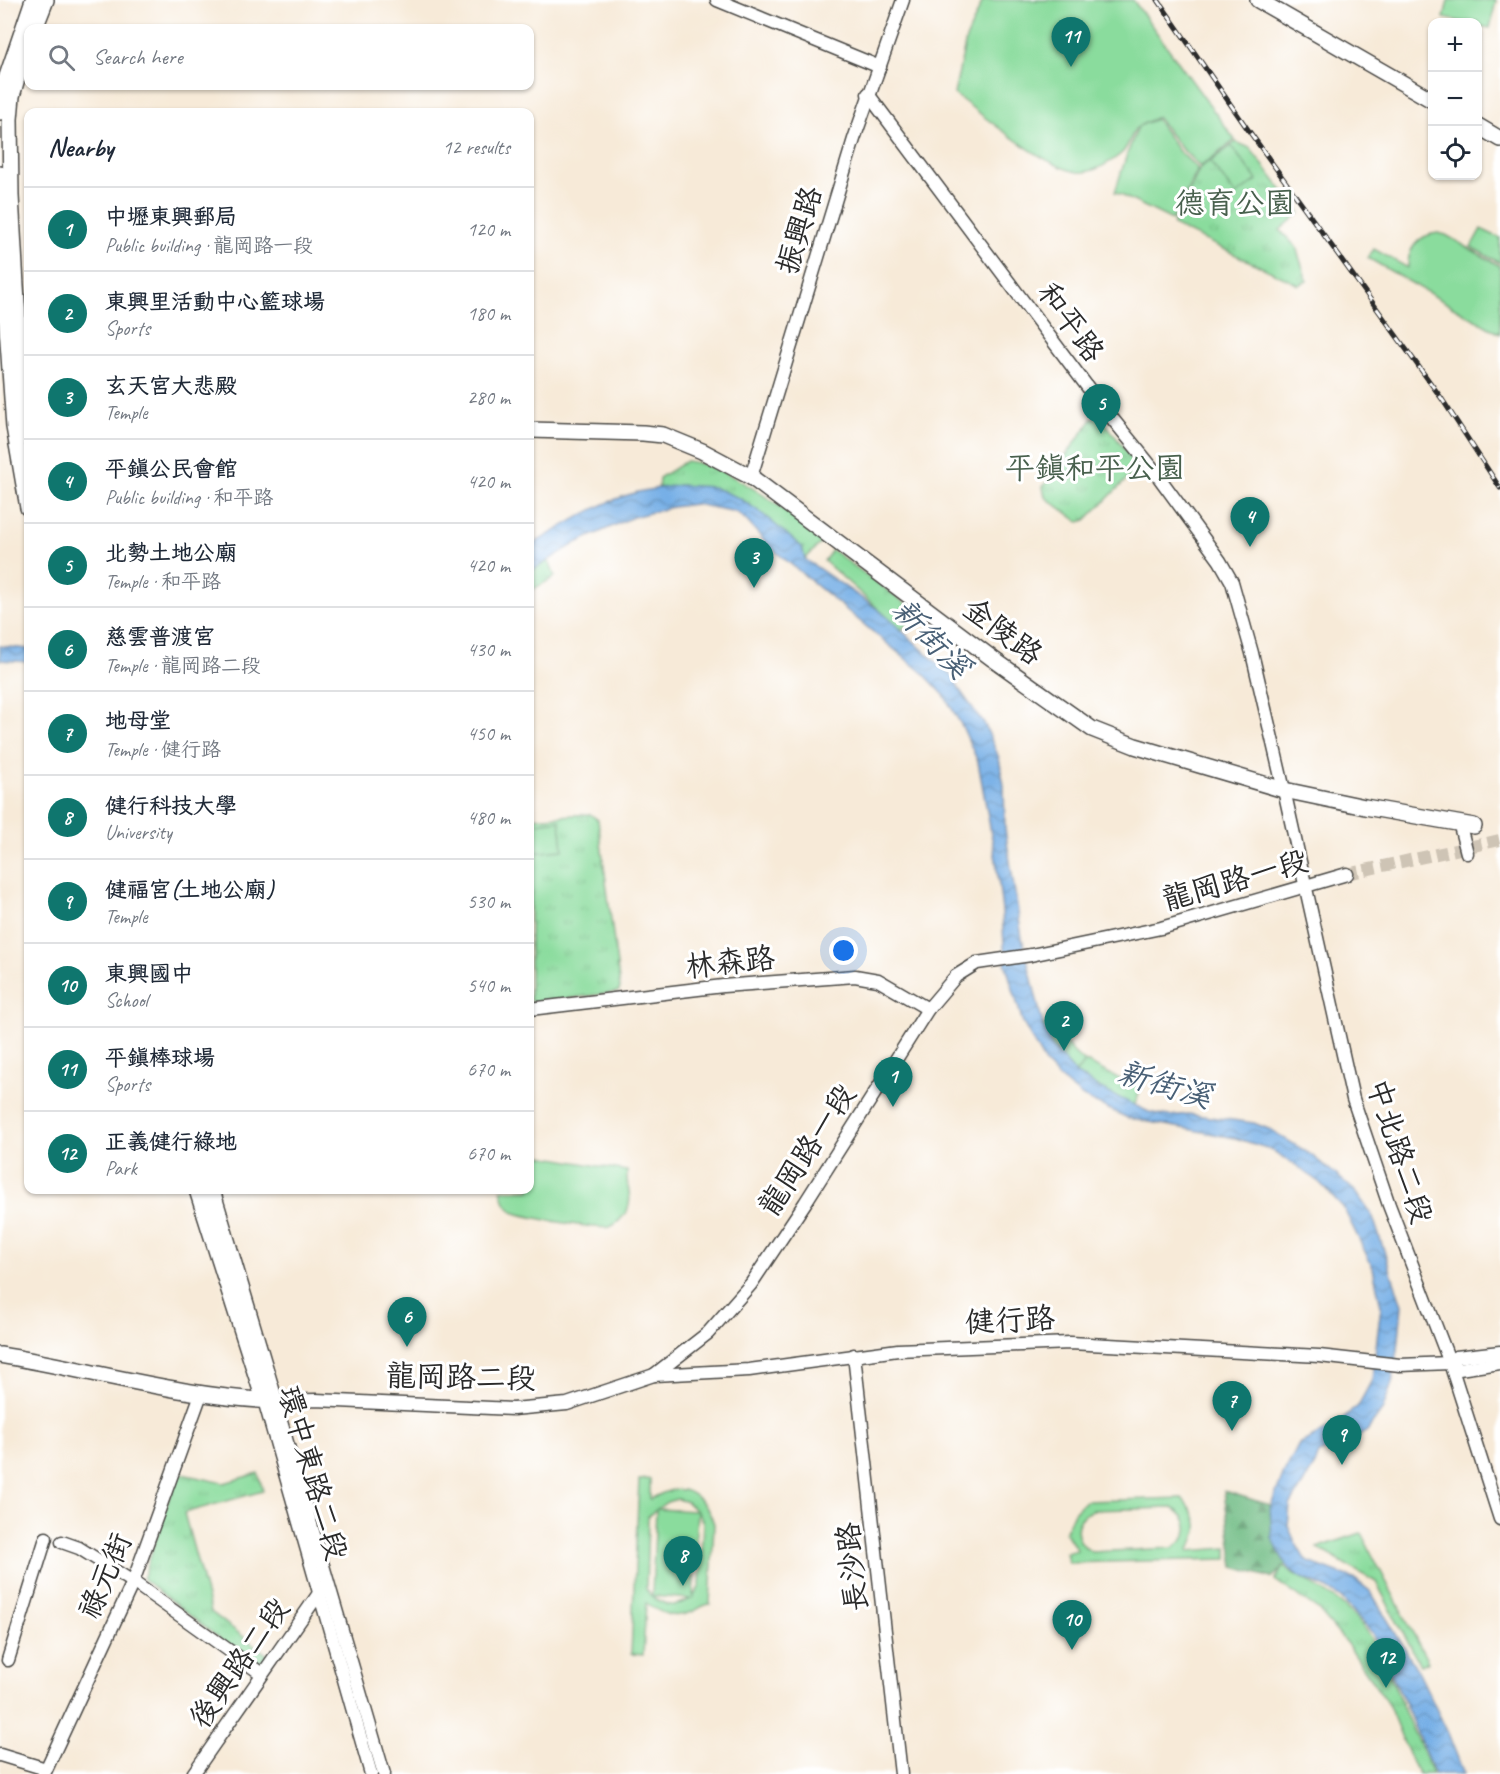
<!DOCTYPE html>
<meta charset="utf-8">
<style>
body{margin:0;font-family:Caveat,"LXGW WenKai TC",sans-serif;background:#f2f2f3;color:#1f2937}
.controls{position:absolute;right:18px;top:18px;display:grid;overflow:hidden;border-radius:12px;box-shadow:0 2px 4px #0004}
.controls button{width:54px;height:54px;display:grid;place-items:center;padding:0;border:0;border-bottom:2px solid #e0e1e3;background:#fff;color:#1f2937;font:30px sans-serif}
.you{position:absolute;left:844px;top:951px;width:21px;height:21px;margin:-15px;border:4px solid #fff;border-radius:50%;background:#1a73e8;box-shadow:0 0 0 9px #1a73e833}
.badge{display:grid;place-items:center;width:39px;height:39px;border-radius:50%;background:#0f766e;color:#fff;font-size:20px;font-weight:700}
.pin{position:absolute;translate:-50% -50px;filter:drop-shadow(0 2px 3px #0008)}
.pin::after{content:'';position:absolute;top:32px;width:21px;height:18px;background:inherit;clip-path:polygon(0 0,100% 0,50% 100%)}
.list{margin:0;padding:0;list-style:none}
h2{display:flex;justify-content:space-between;align-items:center;height:78px;margin:0;padding:0 24px;font-size:26px}
h2 small{font-size:20px;font-weight:400;color:#747a83}
.list li{display:grid;grid-template-columns:39px 1fr auto;gap:18px;align-items:center;box-sizing:border-box;height:84px;padding:0 24px;border-top:2px solid #e0e1e3}
.list b{display:block;font-size:22px;white-space:nowrap}
.list p{margin:0;font-size:20px;white-space:nowrap;color:#747a83}
.list em{font-size:20px;font-style:normal;color:#747a83}
.icon{flex:none;width:33px;height:33px;fill:none;stroke:currentColor;stroke-width:2;stroke-linecap:round;stroke-linejoin:round}
.map{position:relative;flex:none;width:1500px;height:1774px;overflow:hidden}
.search{position:absolute;background:#fff;box-shadow:0 2px 4px #0004;left:24px;top:24px;width:510px;height:66px;display:flex;align-items:center;gap:15px;box-sizing:border-box;padding:0 21px;border-radius:12px;color:#747a83;font-size:22px}
.panel{position:absolute;background:#fff;box-shadow:0 2px 4px #0004;left:24px;top:108px;width:510px;height:1086px;border-radius:12px}
.map>svg:first-child{display:block}
</style>
<div class="map">
<svg width="1500" height="1774" viewBox="0 0 1500 1774">
<defs>
<pattern id="forest-firs" width="22" height="20" patternUnits="userSpaceOnUse" patternTransform="scale(1.5)"><rect width="22" height="20" fill="#6fbc84"/><path d="M5 1l3.5 6h-7zM16 11l3.5 6h-7z" fill="#5b996c"/></pattern>
<pattern id="park-tufts" width="24" height="20" patternUnits="userSpaceOnUse" patternTransform="scale(1.5)"><rect width="24" height="20" fill="#8adc9d"/><path d="M3 7l-1-3M5 7V3M7 7l1-3M15 17l-1-3M17 17v-4M19 17l1-3" fill="none" stroke="#77bd87"/></pattern>
<pattern id="water-waves" width="16" height="10" patternUnits="userSpaceOnUse" patternTransform="scale(1.5)"><rect width="16" height="10" fill="#76afe6"/><path d="M0 5q4-4 8 0t8 0" fill="none" stroke="#618fbb"/></pattern>
</defs>
<rect width="100%" height="100%" fill="#fff"/>
<filter id="ink" filterUnits="userSpaceOnUse"><feTurbulence type="fractalNoise" baseFrequency=".0167" numOctaves="2"/><feDisplacementMap in="SourceGraphic" scale="12" xChannelSelector="R" yChannelSelector="G"/><feConvolveMatrix kernelMatrix="1 2 1 2 8 2 1 2 1" color-interpolation-filters="sRGB"/></filter>
<filter id="wash" filterUnits="userSpaceOnUse"><feTurbulence type="fractalNoise" baseFrequency=".008" numOctaves="4" result="noise"/><feDisplacementMap in="SourceGraphic" scale="24" xChannelSelector="R" yChannelSelector="G"/><feGaussianBlur stdDeviation="1.35" result="paint"/><feColorMatrix in="noise" values="0 0 0 0 0 0 0 0 0 0 0 0 0 0 0 0 0 1.4 0 .05"/><feComposite in="paint" operator="in"/></filter>
<g filter="url(#wash)">
<rect width="100%" height="100%" fill="#f7ead8"/>
<path fill="url(#forest-firs)" stroke="#4d7458" stroke-width="1.5" d="M1224,1491L1277,1507L1291,1562L1271,1578L1234,1567Z"/>
<g fill="url(#park-tufts)" stroke="#5a8464" stroke-width="1.5">
<path d="M1236,142L1250,148L1300,213L1280,230L1296,247L1307,281L1299,285L1173,225L1200,168Z"/>
<path d="M1100,416L1136,464L1134,472L1086,520L1079,522L1045,497L1043,487L1093,418Z"/>
<path d="M686,461C730,465 789,513 824,540L805,559L755,513L658,494L659,478Z"/>
<path d="M832,550L916,611L902,630L824,561Z"/>
<path d="M549,561L555,577L530,591V571Z"/>
<path d="M590,814L598,820L620,988L618,992L534,1003L530,1000V818Z"/>
<path d="M1086,1062L1122,1080L1142,1085L1133,1110L1109,1101L1075,1073Z"/>
<path d="M177,1473L224,1483L258,1473L263,1491L184,1513L211,1612L270,1657L260,1670L143,1579Z"/>
<path d="M1361,1533L1428,1662L1420,1665L1376,1582L1317,1548Z"/>
<path d="M1283,1567C1304,1581 1326,1590 1345,1607C1376,1634 1391,1678 1406,1715C1415,1735 1424,1754 1432,1774H1419L1412,1763L1389,1706L1348,1645L1318,1610L1275,1580Z"/>
</g>
<g fill="#8adc9d" stroke="#5a8464" stroke-width="1.5" fill-rule="evenodd">
<path d="M983,0H1133L1235,140L1200,167L1180,147L1157,117L1139,126L1156,119L1178,150L1198,169L1172,220L1115,192L1127,154L1138,127L1135,129C1131,137 1128,147 1122,153C1113,161 1096,171 1084,172C1055,176 980,113 954,94L966,39Z"/>
<path d="M1448,0H1496L1490,28L1478,26V22H1464L1444,18Z"/>
<path d="M1231,146L1257,180L1236,195L1210,162Z"/>
<path d="M1481,229L1500,238V263L1471,247Z"/>
<path d="M1438,233L1446,235L1500,266V334L1368,258L1374,249L1408,268C1407,249 1418,235 1438,233Z"/>
<path d="M560,820L563,850L530,853V824Z"/>
<path d="M1054,1021C1062,1037 1070,1053 1086,1062L1075,1073L1051,1045L1043,1025Z"/>
<path d="M530,1154L627,1171C625,1185 634,1197 627,1211C623,1217 617,1224 610,1227C599,1230 524,1217 513,1212L505,1203L501,1190H530Z"/>
<path d="M650,1479V1499C657,1496 665,1491 673,1490C693,1486 709,1507 714,1524L710,1604C702,1605 699,1609 692,1612C673,1620 660,1613 646,1603L643,1655L631,1654L639,1480ZM677,1499L687,1502L696,1511L657,1509L667,1502ZM656,1510L652,1595L651,1596L646,1589L648,1516ZM697,1512L703,1522L700,1586L693,1597ZM653,1597V1596L691,1599C673,1607 670,1608 653,1597Z"/>
<path d="M1182,1498C1199,1519 1203,1526 1188,1551L1227,1548V1559L1069,1563L1066,1553L1077,1550L1065,1532L1074,1512L1085,1501ZM1173,1508C1192,1520 1192,1536 1173,1548L1091,1552C1073,1539 1072,1521 1092,1510Z"/>
</g>
<g fill="url(#water-waves)" stroke="#506d88" stroke-width="1.5">
<path d="M679,485L713,487L739,498L759,511L802,547L805,559L879,610L955,679L959,689L985,725L999,758L1004,785L1005,829L1022,938L1043,1025L1051,1045L1075,1073L1103,1090L1149,1112L1169,1116L1188,1114L1254,1123L1271,1130L1310,1154L1339,1177L1356,1192L1373,1217L1402,1305L1398,1350L1392,1383L1383,1409L1367,1431L1354,1440L1330,1447L1319,1454L1315,1465L1290,1505L1288,1526L1296,1544L1306,1561L1356,1580L1371,1592L1418,1671L1448,1733L1464,1774H1434L1403,1699L1372,1633L1342,1599L1328,1589L1300,1577L1287,1567L1272,1538L1270,1508L1283,1475L1299,1444L1330,1428L1358,1406L1372,1380L1381,1306L1373,1268L1343,1207L1320,1183L1291,1162L1270,1149L1235,1138L1128,1118L1083,1097L1058,1077L1045,1063L1023,1023L1005,962L1002,911L996,860L978,762L962,726L944,695L924,674L770,547L745,519L736,512L695,504L672,507L633,517L576,543L530,572V546C563,526 599,502 638,492C651,489 665,487 679,485Z"/>
<path d="M0,646L28,649V662L0,660Z"/>
</g>
</g>
<g filter="url(#ink)">
<g fill="none" stroke-linecap="round" stroke-linejoin="round">
<path stroke="#cec4b5" stroke-width="12" stroke-dasharray="12 6" stroke-linecap="butt" d="M1347,874L1500,840"/>
<defs>
<g id="minor">
<path d="M717,0L880,67"/>
<path d="M868,94L1098,401L1150,465L1220,561L1232,582L1252,653L1284,790L1353,1099L1389,1205L1450,1363L1500,1519"/>
<path d="M751,477L854,139L903,0"/>
<path d="M1461,830L1467,853"/>
<path d="M530,1009L723,986L855,976L878,980L928,1009"/>
<path d="M854,1355L901,1774"/>
<path d="M1450,1363L1456,1357L1500,1352"/>
<path d="M654,1375L708,1333L751,1284L805,1203L928,1009L956,976L977,963L1031,955L1161,928L1347,874"/>
<path d="M264,1400L371,1774"/>
<path d="M62,1542L79,1548L133,1582L262,1674"/>
<path d="M8,1660L46,1538"/>
<path d="M0,1755L46,1769"/>
<path d="M44,1774L133,1582L201,1394"/>
<path d="M193,1774L322,1589"/>
<path d="M384,1774L275,1401L316,1400L513,1409L567,1404L654,1375L749,1370L898,1350L1070,1343L1319,1356L1400,1365L1450,1363L1459,1369L1500,1363"/>
</g>
<g id="major">
<path d="M1258,0L1432,100"/>
<path d="M35,28L46,0"/>
<path d="M28,46L18,75L12,96L10,119L11,196L16,285L21,365L28,435"/>
<path d="M0,112L2,91L33,0"/>
<path d="M1478,126L1500,139"/>
<path d="M0,174L4,284L14,427L28,508"/>
<path d="M530,430L643,433L663,435L702,451L751,477L993,659L1092,729L1135,746L1284,790L1365,807L1474,826"/>
<path d="M197,1190L264,1400"/>
<path d="M0,1355C92,1370 182,1397 275,1401L212,1190"/>
</g>
</defs>
<use href="#minor" stroke="#4a4845" stroke-width="15"/>
<use href="#major" stroke="#4a4845" stroke-width="18"/>
<use href="#minor" stroke="#fff" stroke-width="12"/>
<use href="#major" stroke="#fff" stroke-width="15"/>
<defs>
<path id="rail" d="M1158,0L1249,131L1442,399L1500,488"/>
</defs>
<use href="#rail" stroke="#2b2b2b" stroke-width="5"/>
<use href="#rail" stroke="#fff" stroke-width="3" stroke-dasharray="9" stroke-linecap="butt"/>
</g>
</g>
<g text-anchor="middle" stroke-width="6" stroke-linejoin="round" paint-order="stroke">
<g font-size="30" fill="#48604d" stroke="#fff">
<text x="1235" y="213">德育公園</text>
<text x="1095" y="478">平鎮和平公園</text>
</g>
<g font-size="30" fill="#2b2b2b" stroke="#fff">
<text transform="translate(799 230) rotate(-73)" y="10">振興路</text>
<text transform="translate(1071 322) rotate(54)" y="10">和平路</text>
<text transform="translate(1003 631) rotate(37)" y="10">金陵路</text>
<text transform="translate(1235 880) rotate(-16)" y="10">龍岡路一段</text>
<text transform="translate(730 962) rotate(-6)" y="10">林森路</text>
<text transform="translate(807 1150) rotate(-57)" y="10">龍岡路一段</text>
<text transform="translate(1400 1151) rotate(72)" y="10">中北路二段</text>
<text transform="translate(1010 1320) rotate(-3)" y="10">健行路</text>
<text transform="translate(461 1377) rotate(1)" y="10">龍岡路二段</text>
<text transform="translate(313 1473) rotate(74)" y="10">環中東路二段</text>
<text transform="translate(852 1567) rotate(-96)" y="10">長沙路</text>
<text transform="translate(105 1576) rotate(-67)" y="10">祿元街</text>
<text transform="translate(239 1663) rotate(-55)" y="10">後興路二段</text>
</g>
<g font-size="32" font-style="italic" fill="#496076" stroke="#fff">
<text transform="translate(932 638) rotate(46)" y="11">新街溪</text>
<text transform="translate(1165 1084) rotate(16)" y="11">新街溪</text>
</g>
</g>
</svg>
<div class="controls">
<button>+</button>
<button>−</button>
<button><svg class="icon" aria-label="locate" viewBox="0 0 24 24"><circle cx="12" cy="12" r="6"/><path d="M12 2v4M12 18v4M2 12h4M18 12h4"/></svg></button>
</div>
<div class="you"></div>
<div class="pin badge" style="left:893px;top:1107px">1</div>
<div class="pin badge" style="left:1064px;top:1051px">2</div>
<div class="pin badge" style="left:754px;top:588px">3</div>
<div class="pin badge" style="left:1250px;top:547px">4</div>
<div class="pin badge" style="left:1101px;top:434px">5</div>
<div class="pin badge" style="left:407px;top:1347px">6</div>
<div class="pin badge" style="left:1232px;top:1431px">7</div>
<div class="pin badge" style="left:683px;top:1586px">8</div>
<div class="pin badge" style="left:1342px;top:1465px">9</div>
<div class="pin badge" style="left:1072px;top:1650px">10</div>
<div class="pin badge" style="left:1071px;top:67px">11</div>
<div class="pin badge" style="left:1386px;top:1688px">12</div>
<div class="search"><svg class="icon" aria-label="search" viewBox="0 0 24 24"><circle cx="10" cy="10" r="6"/><path d="M15 15l6 6"/></svg>Search here</div>
<section class="panel">
<h2>Nearby<small>12 results</small></h2>
<ul class="list">
<li><span class="badge">1</span><div><b>中壢東興郵局</b><p>Public building · 龍岡路一段</p></div><em>120 m</em></li>
<li><span class="badge">2</span><div><b>東興里活動中心籃球場</b><p>Sports</p></div><em>180 m</em></li>
<li><span class="badge">3</span><div><b>玄天宮大悲殿</b><p>Temple</p></div><em>280 m</em></li>
<li><span class="badge">4</span><div><b>平鎮公民會館</b><p>Public building · 和平路</p></div><em>420 m</em></li>
<li><span class="badge">5</span><div><b>北勢土地公廟</b><p>Temple · 和平路</p></div><em>420 m</em></li>
<li><span class="badge">6</span><div><b>慈雲普渡宮</b><p>Temple · 龍岡路二段</p></div><em>430 m</em></li>
<li><span class="badge">7</span><div><b>地母堂</b><p>Temple · 健行路</p></div><em>450 m</em></li>
<li><span class="badge">8</span><div><b>健行科技大學</b><p>University</p></div><em>480 m</em></li>
<li><span class="badge">9</span><div><b>健福宮(土地公廟)</b><p>Temple</p></div><em>530 m</em></li>
<li><span class="badge">10</span><div><b>東興國中</b><p>School</p></div><em>540 m</em></li>
<li><span class="badge">11</span><div><b>平鎮棒球場</b><p>Sports</p></div><em>670 m</em></li>
<li><span class="badge">12</span><div><b>正義健行綠地</b><p>Park</p></div><em>670 m</em></li>
</ul>
</section>
</div>
